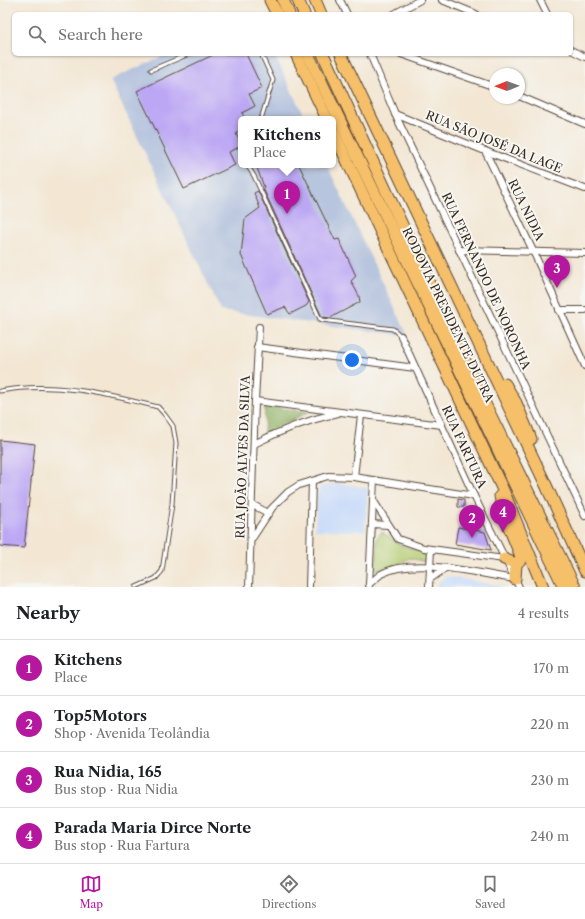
<!DOCTYPE html>
<meta charset="utf-8">
<style>
body{margin:0;font-family:"Libre Caslon Text",serif;background:#f6f6f6;color:#202124}
.compass{position:absolute;left:489px;top:68px;width:36px;height:36px;border-radius:50%;background:#fff;box-shadow:0 1px 3px #0004;rotate:269deg}
.you{position:absolute;left:352px;top:360px;width:14px;height:14px;margin:-10px;border:3px solid #fff;border-radius:50%;background:#1a73e8;box-shadow:0 0 0 6px #1a73e833}
.badge{display:grid;place-items:center;width:26px;height:26px;border-radius:50%;background:#b5179e;color:#fff;font-size:13px;font-weight:700}
.pin{position:absolute;translate:-50% -33px;filter:drop-shadow(0 1px 2px #0008)}
.pin::after{content:'';position:absolute;top:21px;width:14px;height:12px;background:inherit;clip-path:polygon(0 0,100% 0,50% 100%)}
.popup{position:absolute;left:238px;top:116px;width:98px;height:52px;box-sizing:border-box;display:grid;place-content:center;border-radius:6px;background:#fff;filter:drop-shadow(0 1px 3px #0005);font-size:13px;white-space:nowrap;color:#757577}
.popup b{font-size:15px;color:#202124}
.popup::after{content:'';position:absolute;left:50%;top:100%;margin-left:-8px;border:8px solid transparent;border-top-color:#fff}
.list{margin:0;padding:0;list-style:none}
h2{display:flex;justify-content:space-between;align-items:center;height:52px;margin:0;padding:0 16px;font-size:17px}
h2 small{font-size:13px;font-weight:400;color:#757577}
.list li{display:grid;grid-template-columns:26px 1fr auto;gap:12px;align-items:center;box-sizing:border-box;height:56px;padding:0 16px;border-top:1px solid #e0e0e0}
.list b{display:block;font-size:15px;white-space:nowrap}
.list p{margin:0;font-size:13px;white-space:nowrap;color:#757577}
.list em{font-size:13px;font-style:normal;color:#757577}
.icon{flex:none;width:22px;height:22px;fill:none;stroke:currentColor;stroke-width:2;stroke-linecap:round;stroke-linejoin:round}
.map{position:relative;flex:none;width:585px;height:587px;overflow:hidden}
.search{position:absolute;background:#fff;box-shadow:0 1px 3px #0004;left:12px;right:12px;top:12px;height:44px;display:flex;align-items:center;gap:10px;box-sizing:border-box;padding:0 14px;border-radius:6px;color:#757577;font-size:15px}
.sheet{height:276px;background:#fff}
nav{display:flex;justify-content:space-around;align-items:center;box-sizing:border-box;height:56px;border-top:1px solid #e0e0e0;background:#fff;font-size:11px;color:#757577}
nav a{display:grid;justify-items:center;gap:2px}
nav .on{color:#b5179e}
.map>svg:first-child{display:block}
</style>
<div class="map">
<svg width="585" height="587" viewBox="0 0 585 587">
<rect width="100%" height="100%" fill="#f6f6f2"/>
<filter id="ink" filterUnits="userSpaceOnUse"><feTurbulence type="fractalNoise" baseFrequency=".025" numOctaves="2"/><feDisplacementMap in="SourceGraphic" scale="8" xChannelSelector="R" yChannelSelector="G"/><feConvolveMatrix kernelMatrix="1 2 1 2 8 2 1 2 1" color-interpolation-filters="sRGB"/></filter>
<filter id="wash" filterUnits="userSpaceOnUse"><feTurbulence type="fractalNoise" baseFrequency=".012" numOctaves="4" result="noise"/><feDisplacementMap in="SourceGraphic" scale="16" xChannelSelector="R" yChannelSelector="G"/><feGaussianBlur stdDeviation="0.9" result="paint"/><feColorMatrix in="noise" values="0 0 0 0 0 0 0 0 0 0 0 0 0 0 0 0 0 1.4 0 .05"/><feComposite in="paint" operator="in"/></filter>
<g filter="url(#wash)">
<rect width="100%" height="100%" fill="#f3e7d4"/>
<g fill="#cadcf9">
<path d="M336,483L368,488L365,531L315,530L317,497L320,487Z"/>
<path d="M446,576L507,587H436L440,581Z"/>
</g>
<path fill="#b7c5de" d="M167,54H274L305,119H241V165H327L408,336L221,311L110,80Z"/>
<path fill="#b4cc71" stroke="#787b48" d="M382,532L401,545L425,553V562L410,558L397,565L376,570L377,538Z"/>
<path fill="#8fb063" stroke="#656d40" d="M265,406L309,412L264,433Z"/>
<g id="blocks">
<g fill="#bca7f4">
<path d="M215,54H246L262,88L249,94L255,106L242,113L245,119H241V130L236,133L241,146L229,152L235,165L184,189L137,91Z"/>
<path d="M256,165H299L335,240L339,239L356,276L351,281L359,296L360,302L330,318L322,317L263,188L264,187Z"/>
<path d="M258,191L309,302L306,306L290,314L285,307L267,314L241,255L245,219L260,208L254,193Z"/>
<path d="M0,440L35,444L24,548L0,546Z"/>
<path d="M458,499L464,500V507H458Z"/>
<path d="M458,527L485,532L491,550L455,544Z"/>
</g>
</g>
</g>
<g filter="url(#ink)">
<use href="#blocks" fill-opacity="0" stroke="#574639" stroke-width="1"/>
<g fill="none" stroke-linecap="round" stroke-linejoin="round">
<defs>
<g id="lane">
<path d="M151,70L189,54"/>
<path d="M261,119L273,80L261,54"/>
<path d="M247,165L254,176L320,319L322,320L393,329L401,336"/>
<path d="M0,391C54,381 106,394 158,407L165,415L173,426L176,443L172,504L162,571L156,578L136,587"/>
</g>
<g id="street">
<path d="M340,0L347,14"/>
<path d="M442,0L476,14"/>
<path d="M540,0L547,14"/>
<path d="M394,14L420,0"/>
<path d="M571,50L585,57"/>
<path d="M370,54L395,114L585,516"/>
<path d="M401,54L495,87"/>
<path d="M519,96L585,124"/>
<path d="M395,114L485,151L585,189"/>
<path d="M485,151L534,253L585,366"/>
<path d="M459,250L585,253"/>
<path d="M559,310H585"/>
<path d="M401,336L474,496L519,587"/>
<path d="M257,347L415,368"/>
<path d="M255,401L442,425"/>
<path d="M254,444C281,430 308,420 338,413"/>
<path d="M354,477L361,415"/>
<path d="M373,500L398,539L424,548L504,559"/>
<path d="M253,505L268,513"/>
<path d="M372,524L388,525"/>
<path d="M253,537L272,508L288,492L299,485L328,476L354,477L474,496"/>
<path d="M430,579L444,569"/>
<path d="M369,584C373,581 377,577 381,574C413,556 479,574 515,579"/>
<path d="M369,585L374,480"/>
<path d="M249,587L255,401L259,327"/>
<path d="M309,587L312,481"/>
<path d="M429,587L431,549"/>
</g>
<g id="highway">
<path d="M270,0L277,14"/>
<path d="M283,0L289,14"/>
<path d="M298,0L304,14"/>
<path d="M315,0L321,14"/>
<path d="M296,54L327,119"/>
<path d="M308,54L564,587"/>
<path d="M323,54L484,402L575,587"/>
<path d="M341,54L546,485L585,571"/>
<path d="M333,131L503,490L543,587"/>
<path d="M505,384L516,403L531,439"/>
<path d="M500,496L504,515L520,554L521,559L516,564L515,579"/>
<path d="M504,559L516,564"/>
</g>
</defs>
<use href="#lane" stroke="#574639" stroke-width="5"/>
<use href="#street" stroke="#574639" stroke-width="8"/>
<use href="#highway" stroke="#574639" stroke-width="13"/>
<use href="#lane" stroke="#fff" stroke-width="3"/>
<use href="#street" stroke="#fff" stroke-width="6"/>
<use href="#highway" stroke="#f6c06b" stroke-width="11"/>
</g>
</g>
<g text-anchor="middle" stroke-width="4" stroke-linejoin="round" paint-order="stroke">
<g font-size="12" fill="#3b2a1e" stroke="#f6f6f2">
<text transform="translate(494 142) rotate(22)" y="4">RUA SÃO JOSÉ DA LAGE</text>
<text transform="translate(526 210) rotate(64)" y="4">RUA NIDIA</text>
<text transform="translate(486 281) rotate(65)" y="4">RUA FERNANDO DE NORONHA</text>
<text transform="translate(448 315) rotate(64)" y="4">RODOVIA PRESIDENTE DUTRA</text>
<text transform="translate(464 447) rotate(65)" y="4">RUA FARTURA</text>
<text transform="translate(243 457) rotate(-88)" y="4">RUA JOÃO ALVES DA SILVA</text>
</g>
</g>
</svg>
<svg class="compass" viewBox="-18 -18 36 36"><path d="M0-13l5 13h-10z" fill="#e53935"/><path d="M0 13l5-13h-10z" fill="#757577"/></svg>
<div class="you"></div>
<div class="pin badge" style="left:287px;top:214px">1</div>
<div class="popup"><b>Kitchens</b>Place</div>
<div class="pin badge" style="left:472px;top:538px">2</div>
<div class="pin badge" style="left:557px;top:288px">3</div>
<div class="pin badge" style="left:503px;top:532px">4</div>
<div class="search"><svg class="icon" aria-label="search" viewBox="0 0 24 24"><circle cx="10" cy="10" r="6"/><path d="M15 15l6 6"/></svg>Search here</div>
</div>
<section class="sheet">
<h2>Nearby<small>4 results</small></h2>
<ul class="list">
<li><span class="badge">1</span><div><b>Kitchens</b><p>Place</p></div><em>170 m</em></li>
<li><span class="badge">2</span><div><b>Top5Motors</b><p>Shop · Avenida Teolândia</p></div><em>220 m</em></li>
<li><span class="badge">3</span><div><b>Rua Nidia, 165</b><p>Bus stop · Rua Nidia</p></div><em>230 m</em></li>
<li><span class="badge">4</span><div><b>Parada Maria Dirce Norte</b><p>Bus stop · Rua Fartura</p></div><em>240 m</em></li>
</ul>
</section>
<nav>
<a class="on"><svg class="icon" aria-label="map" viewBox="0 0 24 24"><path d="M3 6l6-2 6 2 6-2v14l-6 2-6-2-6 2zM9 4v14M15 6v14"/></svg>Map</a>
<a><svg class="icon" aria-label="directions" viewBox="0 0 24 24"><path d="M12 3l9 9-9 9-9-9zM9 14v-3h6M13 9l2 2-2 2"/></svg>Directions</a>
<a><svg class="icon" aria-label="saved" viewBox="0 0 24 24"><path d="M7 4h10v16l-5-4-5 4z"/></svg>Saved</a>
</nav>
